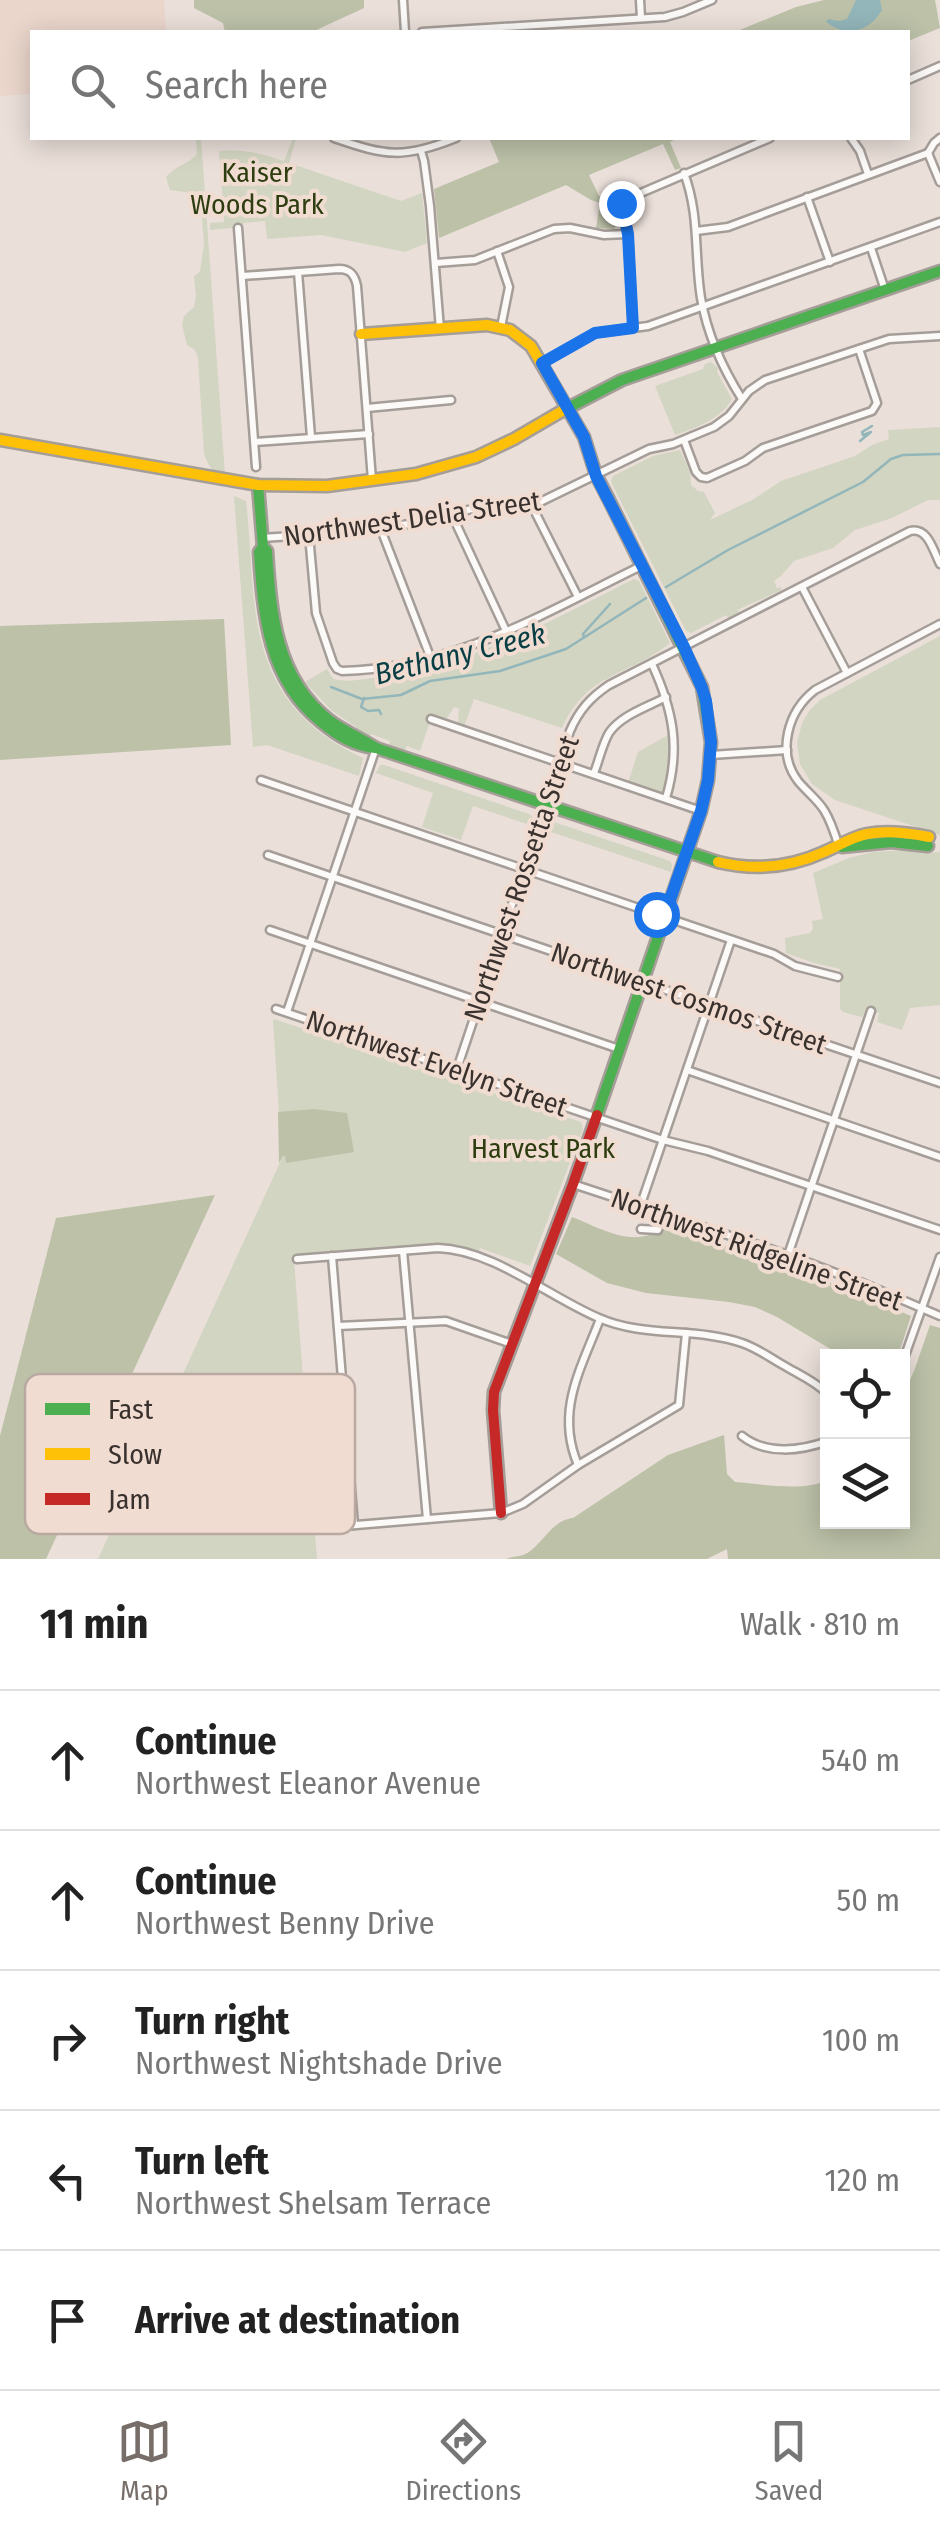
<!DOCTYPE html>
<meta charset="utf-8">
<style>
body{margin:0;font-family:"Fira Sans Condensed",sans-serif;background:#f2f2f2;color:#222}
.controls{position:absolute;right:30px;bottom:30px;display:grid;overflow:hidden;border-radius:0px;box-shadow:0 5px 25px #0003}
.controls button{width:90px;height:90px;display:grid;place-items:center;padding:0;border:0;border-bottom:2px solid #e0e0e0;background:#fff;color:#222;font:50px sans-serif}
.stop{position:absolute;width:30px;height:30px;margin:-22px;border:8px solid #1a73e8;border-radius:50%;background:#fff}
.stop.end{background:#1a73e8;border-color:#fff;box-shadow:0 2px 10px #0008}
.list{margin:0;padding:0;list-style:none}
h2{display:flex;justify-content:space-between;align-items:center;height:130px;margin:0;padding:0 40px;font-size:42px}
h2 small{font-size:32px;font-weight:400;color:#767676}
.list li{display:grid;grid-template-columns:65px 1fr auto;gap:30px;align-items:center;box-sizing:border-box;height:140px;padding:0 40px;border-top:2px solid #e0e0e0}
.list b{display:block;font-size:38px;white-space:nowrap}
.list p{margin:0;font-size:32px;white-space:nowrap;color:#767676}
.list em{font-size:32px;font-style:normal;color:#767676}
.icon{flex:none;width:55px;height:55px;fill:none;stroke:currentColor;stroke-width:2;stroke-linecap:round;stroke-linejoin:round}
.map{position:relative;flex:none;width:940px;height:1559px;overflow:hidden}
.search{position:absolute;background:#fff;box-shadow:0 5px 25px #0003;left:30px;right:30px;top:30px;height:110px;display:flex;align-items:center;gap:25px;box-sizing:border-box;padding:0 35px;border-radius:0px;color:#767676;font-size:38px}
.sheet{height:830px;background:#fff}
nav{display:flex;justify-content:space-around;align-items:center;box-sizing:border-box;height:140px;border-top:2px solid #e0e0e0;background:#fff;font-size:28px;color:#767676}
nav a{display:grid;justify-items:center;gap:5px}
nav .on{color:#776e69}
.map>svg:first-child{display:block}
</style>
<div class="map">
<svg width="940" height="1559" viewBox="0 0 940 1559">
<rect width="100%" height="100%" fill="#eadfd9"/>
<path fill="#ead6cb" d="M0,0H164L166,32H32V94L0,96Z"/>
<g fill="#d2d5c1">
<path d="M196,138H201L225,475C211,472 209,467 204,454L198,358L195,350L187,345L182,325L184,316L194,307L196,296L194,276L200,272L204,244L200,194L170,190L166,177C176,165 189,164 197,154Z"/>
<path d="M293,138H296L289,163L401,201L422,193L427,243L405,252L321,235L267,239L265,221L244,223L243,227L210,230V223L224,222L219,151C243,149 261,153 284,161Z"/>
<path d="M711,362L718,368L717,372L732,399C721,419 696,428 675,435L655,386L703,369L705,364Z"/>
<path d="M940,427V500H928L892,518L855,530L833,548L794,561L781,576L774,581L777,588L781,587L782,590L737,610L741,613L729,619L726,615L691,633L686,631L611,482L613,476L653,456L680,450L690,472L691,485L698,491L704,492L715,513L710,520L754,499L781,481L855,456L874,444L889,439L888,430Z"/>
<path d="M234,496L246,501C256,585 243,670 317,730C331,742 347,750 363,758L359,776L267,745L253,747Z"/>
<path d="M634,579L639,581L670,643C628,677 588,671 562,728L474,699L464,727L458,722L459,709L454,707L447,718L432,716L420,751L407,746L405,750L389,745L390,741L371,734L370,738L355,731L356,727L331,710L305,682L327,669L333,679C347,683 365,679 380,677C475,664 550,621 634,579Z"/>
<path d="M940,636V835L835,800L812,784L800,764L797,743L802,723L810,710L820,700Z"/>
<path d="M672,733L673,748L666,792L660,793L628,783L638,752Z"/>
<path d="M380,765H384L529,814L532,817L530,825L473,806L461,840L422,827L433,793L376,773Z"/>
<path d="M554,822L670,861L672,865L671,872L548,831L551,824Z"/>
<path d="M905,850L926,853L940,852V1005L910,1008L902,1030L877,1022L879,1013L865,1011L862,1017L843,1012L840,1009V969L814,963L786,953L785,938L810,933L813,929L812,921L823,919L813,873L849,858L873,852Z"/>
<path d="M274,1019L581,1122L583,1129L530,1266L480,1248L476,1257L439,1249L294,1260L317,1559H98L283,1156L282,1113L279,1112L273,1021Z"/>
</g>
<g fill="#bcc1a8">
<path d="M194,0H364V8L312,32H225L223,23L194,8Z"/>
<path d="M824,0H935L940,28L908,41V32H735L796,7Z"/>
<path d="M489,138H678L670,142L681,168L675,170L663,144L589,175L599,196L612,201L613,215L618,222L614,229L596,228L600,203L591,200L566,185L439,238L434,189L499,162Z"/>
<path d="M224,619L231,745L0,760V626Z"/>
<path d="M314,1109L347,1113L354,1152L286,1163L285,1156H283L279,1163L278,1112Z"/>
<path d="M215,1195L46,1559H0V1436L56,1218Z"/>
<path d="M572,1217C605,1230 634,1250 667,1226L674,1228L840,1286L911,1316L898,1356H842L777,1317L755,1307L729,1302L646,1293L607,1283L556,1254Z"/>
<path d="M930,1325L940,1328V1559H728L727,1549L707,1559H506C513,1556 522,1557 529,1552C544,1541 553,1520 573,1518L668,1455L724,1435L727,1474L735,1482C761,1484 805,1492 827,1480L828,1522H902L903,1395L914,1371Z"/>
</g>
<path fill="#93b6ba" d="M856,0H880L882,10C868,33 847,37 826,22L828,19L839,21L847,19Z"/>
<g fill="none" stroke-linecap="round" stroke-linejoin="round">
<g stroke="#93b6ba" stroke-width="2.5">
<path d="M860,441L871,432L863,435L862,432L872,426"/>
<path d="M666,587L728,550L863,482L891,459L903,455L940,454"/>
<path d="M584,637L583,634L610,604"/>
<path d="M331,687L362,699L401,695L430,681L500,671L566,649L646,598"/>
<path d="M364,698L361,707L368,711L379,710L381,714"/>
</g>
<defs>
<g id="street">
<path d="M403,0L405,32"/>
<path d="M640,0L641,18"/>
<path d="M422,32L665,17L683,12L712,0"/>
<path d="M908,80L940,66"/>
<path d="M334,138C386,156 404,159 456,138"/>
<path d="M851,138L860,151L868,174"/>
<path d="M421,151L424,161L430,206L440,329"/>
<path d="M928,153L940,182"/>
<path d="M928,153L934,143L940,138"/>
<path d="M684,173C700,215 694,255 701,298C707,333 723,369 742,399"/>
<path d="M807,197L830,262"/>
<path d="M238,228L256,467"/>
<path d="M696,231L728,227L928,153"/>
<path d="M871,248L885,290"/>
<path d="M497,251L509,287L501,327"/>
<path d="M436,263L475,260L554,229L570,228L604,235L628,234"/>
<path d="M298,272L311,437"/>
<path d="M242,276L339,269C351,269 355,276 357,286L372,480"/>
<path d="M633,328L628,234L622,201L770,138"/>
<path d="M542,363L595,333L648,326L940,222"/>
<path d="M367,408L451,400"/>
<path d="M684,440L696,472L701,477L707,478L745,461L763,448L872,411L877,403L859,349"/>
<path d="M255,442L369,434"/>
<path d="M531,504L578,597"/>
<path d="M452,515L507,633"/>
<path d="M380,527L431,659"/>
<path d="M309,535L316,613L333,663L337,669L342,671C452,669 545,613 641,566"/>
<path d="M262,538L335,533L409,524L493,504L538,503L649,449L673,444L714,427L729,416L749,391L765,380L889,339L940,336"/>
<path d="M802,587L847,673"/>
<path d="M652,664C673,710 681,748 666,798"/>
<path d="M431,719L701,811"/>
<path d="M711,755L787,750"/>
<path d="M594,773C599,761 602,745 609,733C621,715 648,707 666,697"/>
<path d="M261,780L774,954L795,966L838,977"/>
<path d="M839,847C835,834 831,821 824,810C817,799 806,791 798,781C776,752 788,711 815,690L940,624"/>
<path d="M268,855L940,1083"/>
<path d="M270,930L619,1049"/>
<path d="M276,1009L663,1140L708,1151L940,1230"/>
<path d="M287,1012L376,748"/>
<path d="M457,1069L570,731C579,710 591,697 609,685L910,531C928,527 933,550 940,564"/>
<path d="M687,1070L940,1157"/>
<path d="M573,1184L788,1255L865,1284L940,1316"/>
<path d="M640,1207L731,940"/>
<path d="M641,1229L658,1230L663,1214"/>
<path d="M403,1251L427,1519"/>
<path d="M788,1255L871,1011"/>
<path d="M332,1256L354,1525"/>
<path d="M297,1259L438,1248C494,1250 549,1297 599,1318C644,1338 696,1327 742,1343C757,1348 769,1357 783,1365C798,1374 815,1381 828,1394"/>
<path d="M338,1326L446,1321L512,1344"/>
<path d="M902,1364L940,1257"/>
<path d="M742,1436C766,1455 800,1451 828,1441"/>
<path d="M578,1465C555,1411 581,1369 600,1319"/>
<path d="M320,1528L501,1513L523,1504L578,1465L679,1405L686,1333"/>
</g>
<g id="fast">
<path d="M562,411L622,380L940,271"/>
<path d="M258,485L263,547L267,551C271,614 276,678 329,720C343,731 361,738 376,748"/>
<path d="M263,547L259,552C263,615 268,680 321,722C338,736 354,746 376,748L718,862"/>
<path d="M842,847L891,842L928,846"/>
<path d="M597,1115L701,811L708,780L711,742L702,687L608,498"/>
</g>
<g id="slow">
<path d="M361,334L487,325L510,330L531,346L584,437L596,475L608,498"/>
<path d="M0,440L258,485L327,486L416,474L476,457L514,439L562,411"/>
<path d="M718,862C755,871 789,868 824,852C838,846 852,837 867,834C888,830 909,833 929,837"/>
</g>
<path id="jam" d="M501,1513L493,1410L494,1392L573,1184L597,1115"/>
</defs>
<use href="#street" stroke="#a59d98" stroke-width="11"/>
<use href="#fast" stroke="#a59d98" stroke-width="15"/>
<use href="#slow" stroke="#a59d98" stroke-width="15"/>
<use href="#jam" stroke="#a59d98" stroke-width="15"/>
<use href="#street" stroke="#fcfaf9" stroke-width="6"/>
<use href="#fast" stroke="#4caf50" stroke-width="10"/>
<use href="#slow" stroke="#ffc107" stroke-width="10"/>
<use href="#jam" stroke="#c62828" stroke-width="10"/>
</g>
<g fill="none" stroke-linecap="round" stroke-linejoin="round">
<path stroke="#1a73e8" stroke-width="12" d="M621,203L628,234L633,328L595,333L542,363L584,437L596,476L684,647L702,688L706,701L711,742L708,780L701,811L664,917L656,914"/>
</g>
<g text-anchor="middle" stroke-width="8" stroke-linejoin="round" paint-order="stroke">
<g font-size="28" fill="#2d3d0f" stroke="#f1dcd2">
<text x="257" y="182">Kaiser<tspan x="257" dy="32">Woods Park</tspan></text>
<text x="543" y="1158">Harvest Park</text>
</g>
<g font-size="28" fill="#39312d" stroke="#f1dcd2">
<text transform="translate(412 518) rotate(-8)" y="10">Northwest Delia Street</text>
<text transform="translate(521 878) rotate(-71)" y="10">Northwest Rossetta Street</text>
<text transform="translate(689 998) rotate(19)" y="10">Northwest Cosmos Street</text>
<text transform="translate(437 1063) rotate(19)" y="10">Northwest Evelyn Street</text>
<text transform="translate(757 1249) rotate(20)" y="10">Northwest Ridgeline Street</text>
</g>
<g font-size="30" font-style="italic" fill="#083e44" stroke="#f1dcd2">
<text transform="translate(460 654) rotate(-14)" y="10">Bethany Creek</text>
</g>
</g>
<rect x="25" y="1374" width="330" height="160" rx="15" fill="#f1dcd2" stroke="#baa9a0" stroke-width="2.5"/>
<rect x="45" y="1403" width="45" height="12" fill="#4caf50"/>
<rect x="45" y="1448" width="45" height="12" fill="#ffc107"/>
<rect x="45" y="1493" width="45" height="12" fill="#c62828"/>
<g font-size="28" fill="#39312d">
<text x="108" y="1419">Fast</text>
<text x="108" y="1464">Slow</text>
<text x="108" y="1509">Jam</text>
</g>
</svg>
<div class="controls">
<button><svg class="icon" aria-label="locate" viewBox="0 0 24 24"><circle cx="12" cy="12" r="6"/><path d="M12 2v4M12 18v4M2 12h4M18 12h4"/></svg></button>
<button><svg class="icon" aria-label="layers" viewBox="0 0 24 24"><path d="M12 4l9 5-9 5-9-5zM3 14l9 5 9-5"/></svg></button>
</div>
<div class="stop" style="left:656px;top:914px"></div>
<div class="stop end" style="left:621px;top:203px"></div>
<div class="search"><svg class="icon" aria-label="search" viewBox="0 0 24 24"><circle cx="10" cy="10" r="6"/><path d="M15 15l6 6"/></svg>Search here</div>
</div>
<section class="sheet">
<h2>11 min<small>Walk · 810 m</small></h2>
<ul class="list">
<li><svg class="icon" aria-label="ahead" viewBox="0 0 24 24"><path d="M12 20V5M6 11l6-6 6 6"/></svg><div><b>Continue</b><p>Northwest Eleanor Avenue</p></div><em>540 m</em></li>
<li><svg class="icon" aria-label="ahead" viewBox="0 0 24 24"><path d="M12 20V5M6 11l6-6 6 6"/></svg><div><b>Continue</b><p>Northwest Benny Drive</p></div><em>50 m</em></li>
<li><svg class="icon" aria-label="right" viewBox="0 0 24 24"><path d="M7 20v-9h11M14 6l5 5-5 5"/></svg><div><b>Turn right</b><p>Northwest Nightshade Drive</p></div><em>100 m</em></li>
<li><svg class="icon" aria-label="left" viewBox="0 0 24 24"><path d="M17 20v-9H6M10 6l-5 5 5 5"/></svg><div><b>Turn left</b><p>Northwest Shelsam Terrace</p></div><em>120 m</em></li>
<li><svg class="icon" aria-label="arrive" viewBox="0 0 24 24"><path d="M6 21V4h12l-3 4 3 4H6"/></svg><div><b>Arrive at destination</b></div></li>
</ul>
</section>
<nav>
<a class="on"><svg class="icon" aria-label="map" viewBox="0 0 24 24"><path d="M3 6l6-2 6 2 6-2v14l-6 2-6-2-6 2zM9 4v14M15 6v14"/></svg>Map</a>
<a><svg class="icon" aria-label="directions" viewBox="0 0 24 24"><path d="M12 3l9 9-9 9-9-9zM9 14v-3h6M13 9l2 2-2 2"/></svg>Directions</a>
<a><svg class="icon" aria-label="saved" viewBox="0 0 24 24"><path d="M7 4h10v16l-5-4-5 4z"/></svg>Saved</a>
</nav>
